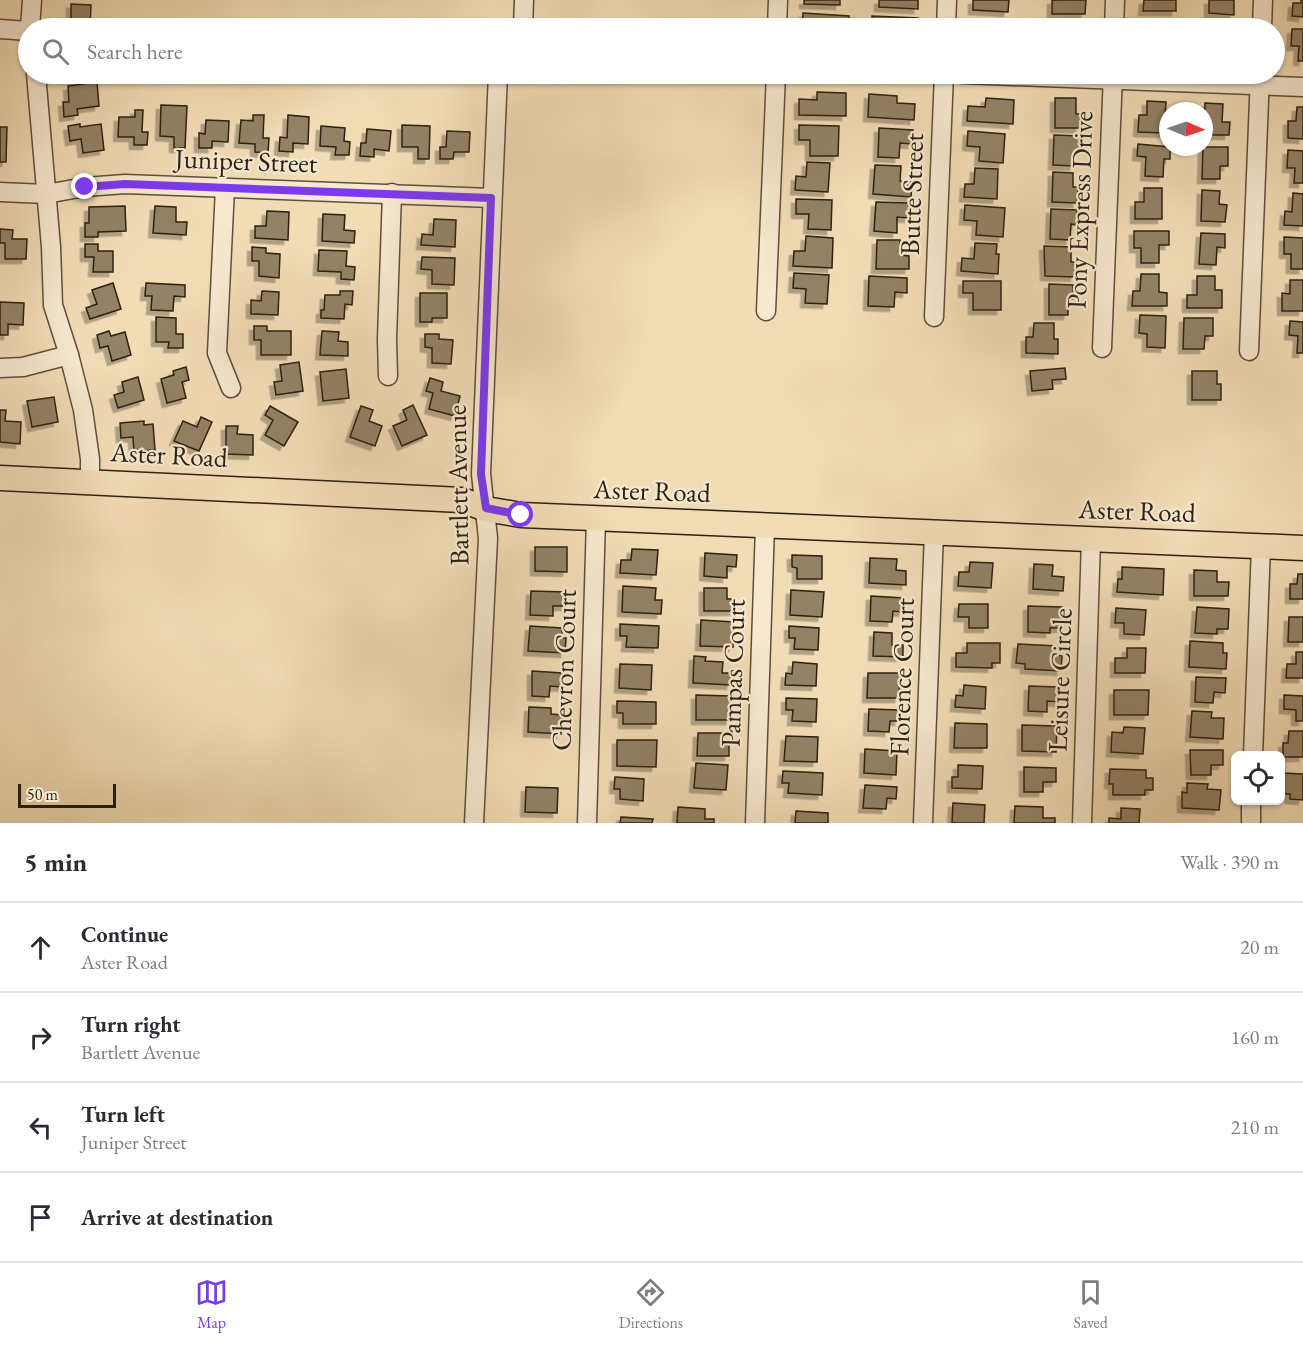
<!DOCTYPE html>
<meta charset="utf-8">
<style>
body{margin:0;font-family:"EB Garamond",serif;background:#f7f7f7;color:#2b2b33}
.controls{position:absolute;right:18px;bottom:18px;display:grid;overflow:hidden;border-radius:9px;box-shadow:0 2px 4px #0004}
.controls button{width:54px;height:54px;display:grid;place-items:center;padding:0;border:0;border-bottom:2px solid #e1e1e2;background:#fff;color:#2b2b33;font:30px sans-serif}
.compass{position:absolute;left:1159px;top:102px;width:54px;height:54px;border-radius:50%;background:#fff;box-shadow:0 2px 4px #0004;rotate:92deg}
.scale{position:absolute;left:18px;bottom:15px;width:98px;box-sizing:border-box;padding-left:6px;border:3px solid #2d2010;border-top:0;font-size:16px;line-height:21px;white-space:nowrap;color:#2d2010;-webkit-text-stroke:4px #f7e8d0;paint-order:stroke}
.stop{position:absolute;width:18px;height:18px;margin:-14px;border:4px solid #7c3aed;border-radius:50%;background:#fff}
.stop.end{background:#7c3aed;border-color:#fff;box-shadow:0 2px 6px #0008}
.list{margin:0;padding:0;list-style:none}
h2{display:flex;justify-content:space-between;align-items:center;height:78px;margin:0;padding:0 24px;font-size:26px}
h2 small{font-size:20px;font-weight:400;color:#7c7c81}
.list li{display:grid;grid-template-columns:39px 1fr auto;gap:18px;align-items:center;box-sizing:border-box;height:90px;padding:0 24px;border-top:2px solid #e1e1e2}
.list b{display:block;font-size:22px;white-space:nowrap}
.list p{margin:0;font-size:20px;white-space:nowrap;color:#7c7c81}
.list em{font-size:20px;font-style:normal;color:#7c7c81}
.icon{flex:none;width:33px;height:33px;fill:none;stroke:currentColor;stroke-width:2;stroke-linecap:round;stroke-linejoin:round}
.map{position:relative;flex:none;width:1303px;height:823px;overflow:hidden}
.search{position:absolute;background:#fff;box-shadow:0 2px 4px #0004;left:18px;right:18px;top:18px;height:66px;display:flex;align-items:center;gap:15px;box-sizing:border-box;padding:0 21px;border-radius:33px;color:#7c7c81;font-size:22px}
.sheet{height:438px;background:#fff}
nav{display:flex;justify-content:space-around;align-items:center;box-sizing:border-box;height:84px;border-top:2px solid #e1e1e2;background:#fff;font-size:16px;color:#7c7c81}
nav a{display:grid;justify-items:center;gap:3px}
nav .on{color:#7c3aed}
.map>svg:first-child{display:block}
</style>
<div class="map">
<svg width="1303" height="823" viewBox="0 0 1303 823">
<defs>
<filter id="shadow"><feDropShadow dx="-4.5" dy="4.5" stdDeviation="0" flood-color="#0004"/></filter>
</defs>
<rect width="100%" height="100%" fill="#f2dcb6"/>
<filter id="stains"><feTurbulence type="fractalNoise" baseFrequency=".00333" numOctaves="4"/><feColorMatrix values="0 0 0 0 .2 0 0 0 0 .09 0 0 0 0 .02 0 0 0 .5 -.17"/></filter>
<radialGradient id="worn" r=".72"><stop offset=".6" stop-color="#630" stop-opacity="0"/><stop offset="1" stop-color="#630" stop-opacity=".3"/></radialGradient>
<g fill="#938266" stroke="#2d2010" stroke-width="1.5" filter="url(#shadow)">
<path d="M804,0H840V5L804,4Z"/>
<path d="M879,0H918V9L879,7Z"/>
<path d="M973,0H1009L1008,12L973,10Z"/>
<path d="M1052,0H1086L1085,14H1052Z"/>
<path d="M1144,0H1176V11H1143Z"/>
<path d="M1209,0H1234V15L1209,13Z"/>
<path d="M1301,0H1303V17L1292,16L1293,3H1301Z"/>
<path d="M71,4L91,5L90,28H62L63,19L71,20Z"/>
<path d="M803,13L849,16V28H802Z"/>
<path d="M872,16L918,18V28H872Z"/>
<path d="M971,20L1018,23L1017,28H971Z"/>
<path d="M1059,21L1084,23V28H1059Z"/>
<path d="M1143,23L1168,24V28H1143Z"/>
<rect x="1202" y="26" width="31" height="2"/>
<path d="M1292,29H1303V61H1298L1299,46H1291Z"/>
<path d="M97,82L99,106L77,109L78,115L64,117L63,102H69L68,86Z"/>
<path d="M817,92L846,93V116L799,115V99L817,100Z"/>
<path d="M869,94L897,96V103L915,104L914,120L868,117Z"/>
<path d="M986,98L1014,100L1013,124L967,121L968,106L985,107Z"/>
<path d="M1055,98H1076V114H1080V128H1055Z"/>
<path d="M1147,101L1166,102L1164,133L1138,132L1139,115H1147Z"/>
<path d="M1205,103L1223,104L1222,122H1230L1229,135H1204Z"/>
<path d="M161,105L187,106L185,148H174V137L160,136Z"/>
<path d="M1297,107H1303V139L1288,138V121H1296Z"/>
<path d="M135,110H143L142,132H148L147,145H134V137H118L119,117H135Z"/>
<path d="M253,115H264L263,138H269L268,153L255,152V144L239,143L241,120L253,121Z"/>
<path d="M288,115L309,117L308,144L293,143V152L279,151L280,137L287,138Z"/>
<path d="M206,120L229,121L228,142L212,141V148H199V133L205,134Z"/>
<path d="M80,124V127L101,124L104,150L83,153L81,139L70,141L68,126Z"/>
<path d="M402,125L430,126L429,159H418V147H402Z"/>
<path d="M799,125L839,126L838,156H810V140H799Z"/>
<path d="M321,126L345,128L344,141L350,142L349,155H335L336,147L320,146Z"/>
<path d="M0,127H7L6,162H0Z"/>
<path d="M879,128L913,130L912,144L900,143L899,158L878,157Z"/>
<path d="M367,129L391,131L389,151L374,149V157L360,156L361,143H366Z"/>
<path d="M447,131L470,132L469,152H454L453,159H440V147H446Z"/>
<path d="M968,131L1005,134L1003,163L979,161L980,147L967,146Z"/>
<path d="M1054,135L1080,136V151H1075L1074,166L1053,165Z"/>
<path d="M1138,144L1170,147V159H1164L1163,177L1145,176L1146,157L1137,156Z"/>
<path d="M1203,147H1228V166H1220V179H1202Z"/>
<path d="M1288,150L1303,151V183H1294L1295,168H1287Z"/>
<path d="M807,162L830,163L828,192L795,190L796,176L806,177Z"/>
<path d="M875,165L901,166L900,181L912,182L911,197L873,194Z"/>
<path d="M975,168L998,169L997,199L964,197L965,184H974Z"/>
<path d="M1053,172L1073,173V187H1078L1077,203L1052,202Z"/>
<path d="M1144,188H1162V219H1135V202H1144Z"/>
<path d="M1202,190L1220,191L1219,204L1227,205L1225,222L1201,221Z"/>
<path d="M1293,193L1303,194V226L1284,225L1285,211L1292,212Z"/>
<path d="M796,199L832,200L831,230L808,229L809,214H796Z"/>
<path d="M876,202L910,203L909,218L897,217V233L874,231Z"/>
<path d="M965,205L1005,208L1003,237L976,235L977,221L964,220Z"/>
<path d="M125,206L126,231L98,232V237H85V223H89V207Z"/>
<path d="M155,206L176,207V222H187L186,235L153,233Z"/>
<path d="M1051,209L1077,210L1076,225L1071,224L1070,240L1050,239Z"/>
<path d="M267,211L289,212L288,240L255,238V226H266Z"/>
<path d="M323,214L345,215L344,230L355,231L354,243L322,241Z"/>
<path d="M434,219L456,220L455,247L421,245L422,234L433,235Z"/>
<path d="M0,229L13,230L12,239H27L26,259H5V243H0Z"/>
<path d="M1134,231H1169V245H1159V263H1141V248H1134Z"/>
<path d="M1201,233L1225,234V248L1217,247L1216,265L1199,264Z"/>
<path d="M806,236L833,238L832,268L793,266L794,251H805Z"/>
<path d="M1284,237L1303,238V269H1291V254H1284Z"/>
<path d="M877,240H900V255L909,256V269H876Z"/>
<path d="M975,243L997,244L996,254H999L998,274L961,271L962,258L974,259Z"/>
<path d="M85,244H98V251H113V272H93L94,257H85Z"/>
<path d="M1044,246L1071,247V262H1075V277L1045,276Z"/>
<path d="M252,247L266,248V253L280,254L279,278L259,276V261H252Z"/>
<path d="M319,250L347,251L346,266L355,267L354,280L341,279V272L318,271Z"/>
<path d="M422,257L455,258L454,285L432,284V270L421,269Z"/>
<path d="M794,273L829,275L827,304L805,303L806,289L793,288Z"/>
<path d="M1141,274H1159V292L1167,293V306H1132L1133,291H1140Z"/>
<path d="M869,276L907,278V293L895,292L894,307L868,306Z"/>
<path d="M1197,276H1215V290H1222V308H1187V295H1197Z"/>
<path d="M1290,280H1303V311H1282V293L1290,294Z"/>
<path d="M963,281H1001V310H973V293H963Z"/>
<path d="M113,283L121,309L90,319L86,308L97,304L92,290Z"/>
<path d="M146,283L185,285V297L174,296L173,311L151,310L152,296H145Z"/>
<path d="M1049,284L1073,285V299H1068V315H1049Z"/>
<path d="M262,291L279,292L278,315L251,314V300L261,301Z"/>
<path d="M340,291H353L352,305L345,304L344,319L321,318V310H324L325,295H340Z"/>
<path d="M420,293H447V318H432V322H420Z"/>
<path d="M0,302L24,303L23,325L8,324V335H0Z"/>
<path d="M1140,315L1166,316L1165,348L1147,347V334L1139,333Z"/>
<path d="M156,317L176,318V334H183V348H168L169,342H156Z"/>
<path d="M1184,318H1213V336H1205L1204,349H1183Z"/>
<path d="M1290,321L1303,322V353H1297L1298,336L1289,335Z"/>
<path d="M1034,323H1054V339H1058V354L1026,353V337H1033Z"/>
<path d="M254,326H267V331H291V355H261V340H254Z"/>
<path d="M109,331L111,336L125,332L131,355L112,361L108,346L100,348L97,335Z"/>
<path d="M322,331L339,332L338,341L348,342V356L320,355Z"/>
<path d="M425,334H439V339L453,340L451,364L432,363V348L425,347Z"/>
<path d="M299,362L303,391L276,395L274,382L282,381L280,365Z"/>
<path d="M186,367L189,380L182,382L186,398L167,403L161,379L174,375L173,371Z"/>
<path d="M1065,368L1066,379L1052,380L1053,389L1032,391L1030,371Z"/>
<path d="M346,369L349,398L323,401L320,372Z"/>
<path d="M1192,371H1217V384H1221V400H1192Z"/>
<path d="M138,377L144,400L118,408L114,395L124,392L122,382Z"/>
<path d="M430,378L443,382L441,391L460,396L455,416L429,409L433,393L426,391Z"/>
<path d="M54,397L58,422L32,427L27,401Z"/>
<path d="M413,405L427,435L402,446L393,426L407,420L403,410Z"/>
<path d="M270,406L298,422L284,446L265,435L273,420L265,415Z"/>
<path d="M361,406L373,410L369,421L382,426L375,446L350,437Z"/>
<path d="M0,410H6L5,421L21,422L20,444L0,442Z"/>
<path d="M201,417L212,422L199,451L174,441L183,421L197,427Z"/>
<path d="M144,421V425L153,424L155,450L134,451L133,437L121,438L120,423Z"/>
<path d="M226,426H238L237,434L253,435V455L226,454Z"/>
<path d="M535,547H567V572L535,571Z"/>
<path d="M632,549L658,550L656,575L620,573L621,560H631Z"/>
<path d="M705,553L737,555L736,567L727,566V578L704,576Z"/>
<path d="M792,555L822,556V579H797V568L792,567Z"/>
<path d="M870,558L897,559L896,570L906,571V585L869,583Z"/>
<path d="M970,562L993,563L991,588L958,586L959,572H969Z"/>
<path d="M1034,564L1053,565L1052,576L1064,577L1063,591L1033,589Z"/>
<path d="M1122,567L1164,569L1163,595L1117,592L1118,579H1122Z"/>
<path d="M1194,570L1217,571V582H1229L1228,596H1194Z"/>
<path d="M1298,574H1303V599H1290V584H1297Z"/>
<path d="M623,586L656,588L655,600H662L661,614L622,612Z"/>
<path d="M704,588H727V599H734V611H704Z"/>
<path d="M791,590L824,592L822,617L790,615Z"/>
<path d="M531,591L566,592V606H553V616L530,615Z"/>
<path d="M871,596L904,598L903,612L893,611L892,622L870,621Z"/>
<path d="M959,604H988V628H969V617H958Z"/>
<path d="M1028,606L1062,607L1061,628H1050V633L1028,632Z"/>
<path d="M1197,607L1229,609L1228,629H1217V634L1195,633Z"/>
<path d="M1116,608L1146,610L1144,635L1124,634V623H1115Z"/>
<path d="M1289,617H1303V642H1288Z"/>
<path d="M701,620L734,622L733,647L700,646Z"/>
<path d="M620,624L659,626L658,648L626,647L627,636H620Z"/>
<path d="M530,626L562,628V638H566L565,653L528,651Z"/>
<path d="M789,626L819,628L818,650L794,649L795,638H789Z"/>
<path d="M874,632L892,633V645H903V657L873,656Z"/>
<path d="M1190,641L1223,643V653H1227L1226,669L1189,667Z"/>
<path d="M967,643H1000V663H992V668L956,667V653H967Z"/>
<path d="M1018,644L1058,646L1057,655L1062,656L1061,671L1025,669V664L1016,663Z"/>
<path d="M1127,648H1146L1145,673H1115V658H1127Z"/>
<path d="M1296,652H1303V678H1286L1287,664H1296Z"/>
<path d="M694,656L706,657L705,661L723,662L722,673H732L731,685L693,683Z"/>
<path d="M793,662L817,664L816,686L785,685L786,673L792,674Z"/>
<path d="M620,664L652,665L651,690L619,688Z"/>
<path d="M532,671L563,673V687L550,686L549,697L532,696Z"/>
<path d="M868,673H900L899,698H867Z"/>
<path d="M1196,677L1226,678L1225,693L1214,692L1213,703L1195,702Z"/>
<path d="M964,685L986,687L985,709L955,707L956,695L963,696Z"/>
<path d="M1029,686L1059,687V702L1047,701V712L1028,711Z"/>
<path d="M1114,690H1149L1148,715H1114Z"/>
<path d="M696,695L730,696V720H696Z"/>
<path d="M1284,695L1303,696V721H1296V710L1284,709Z"/>
<path d="M786,698L817,699L816,722L792,721L793,710H786Z"/>
<path d="M617,701L656,702V724H623V713H617Z"/>
<path d="M529,707L551,708V714L562,715L561,734L528,732Z"/>
<path d="M869,709L899,710V721H890L889,732L868,731Z"/>
<path d="M1192,711L1212,712L1211,718H1224L1223,739L1190,737Z"/>
<path d="M955,723L987,724V748H954Z"/>
<path d="M1022,725L1057,726L1056,752L1022,751Z"/>
<path d="M1124,727L1145,728L1143,754L1111,752L1112,732L1123,733Z"/>
<path d="M1289,731H1303V757H1283V743H1288Z"/>
<path d="M698,733H722V745H729V756H697Z"/>
<path d="M786,736L818,737L817,762L784,761Z"/>
<path d="M617,740H657L656,767L617,766Z"/>
<path d="M865,749L897,751L896,775L864,773Z"/>
<path d="M1190,750H1223V765H1211V775H1191Z"/>
<path d="M696,763L728,765L726,790L694,788Z"/>
<path d="M958,765L983,766L982,789L952,788V777H958Z"/>
<path d="M1024,767L1056,768V782H1043V792H1024Z"/>
<path d="M1110,769L1146,770V778H1153V790H1145V795H1113V784H1109Z"/>
<path d="M783,771L823,773L822,795L788,793L789,783H782Z"/>
<path d="M1282,773L1303,774V800L1290,799V794H1281Z"/>
<path d="M615,777L644,779L643,801L620,799V789H614Z"/>
<path d="M1187,783L1208,784L1207,789L1221,790L1219,810L1182,808V792L1187,793Z"/>
<path d="M865,785L897,787L896,799L887,798L886,809L863,808Z"/>
<path d="M526,787L558,788L557,813L525,812Z"/>
<path d="M953,803L985,805L984,823H952Z"/>
<path d="M1015,806L1043,807V818H1055V823H1014Z"/>
<path d="M678,807L705,809V819H714V823H677Z"/>
<path d="M1121,808L1140,809L1139,823H1109V818L1121,819Z"/>
<path d="M796,811L828,813V823H795Z"/>
<path d="M621,817L653,819L652,823H620Z"/>
</g>
<g fill="none" stroke-linecap="round" stroke-linejoin="round">
<defs>
<g id="minor">
<path d="M30,28L32,0"/>
<path d="M523,28L524,0"/>
<path d="M777,28L778,0"/>
<path d="M946,28L947,0"/>
<path d="M1114,28L1115,0"/>
<path d="M1262,28L1263,0"/>
<path d="M0,29L28,31"/>
<path d="M36,74L51,247L53,305L69,355L83,410L90,459V481"/>
<path d="M962,74L1303,87"/>
<path d="M225,188L217,353L231,388"/>
<path d="M0,192L46,194L85,187L125,184L491,198"/>
<path d="M766,311L776,74"/>
<path d="M934,317L944,74"/>
<path d="M1102,348L1113,74"/>
<path d="M1249,351L1260,75"/>
<path d="M0,368L23,367L69,355"/>
<path d="M388,376L387,339L392,193"/>
<path d="M1253,756L1261,546"/>
<path d="M474,823L488,538L481,474L498,74"/>
<path d="M587,823L596,519"/>
<path d="M755,823L765,526"/>
<path d="M923,823L934,532"/>
<path d="M1082,823L1091,539"/>
<path d="M1251,823V800"/>
</g>
<path id="major" d="M0,478L462,500L486,509L521,515L1303,548"/>
</defs>
<use href="#minor" stroke="#5e4f3a" stroke-width="21"/>
<use href="#major" stroke="#2d2010" stroke-width="27"/>
<use href="#minor" stroke="#f7e8d0" stroke-width="18"/>
<use href="#major" stroke="#f2dcb6" stroke-width="24"/>
</g>
<g fill="none" stroke-linecap="round" stroke-linejoin="round">
<path stroke="#7c3aed" stroke-width="8" d="M85,187L125,184L491,198L481,474L486,508L521,515"/>
</g>
<g text-anchor="middle" stroke-width="4.5" stroke-linejoin="round" paint-order="stroke">
<g font-size="27" fill="#2d2010" stroke="#f7e8d0">
<text transform="translate(246 161) rotate(2)" y="9">Juniper Street</text>
<text transform="translate(912 194) rotate(-88)" y="9">Butte Street</text>
<text transform="translate(1080 210) rotate(-88)" y="9">Pony Express Drive</text>
<text transform="translate(169 455) rotate(3)" y="9">Aster Road</text>
<text transform="translate(458 485) rotate(-91)" y="9">Bartlett Avenue</text>
<text transform="translate(652 491) rotate(2)" y="9">Aster Road</text>
<text transform="translate(1137 511) rotate(2)" y="9">Aster Road</text>
<text transform="translate(564 670) rotate(-88)" y="9">Chevron Court</text>
<text transform="translate(733 673) rotate(-88)" y="9">Pampas Court</text>
<text transform="translate(902 677) rotate(-88)" y="9">Florence Court</text>
<text transform="translate(1060 680) rotate(-88)" y="9">Leisure Circle</text>
</g>
</g>
<rect width="100%" height="100%" filter="url(#stains)"/>
<rect width="100%" height="100%" fill="url(#worn)"/>
</svg>
<div class="controls">
<button><svg class="icon" aria-label="locate" viewBox="0 0 24 24"><circle cx="12" cy="12" r="6"/><path d="M12 2v4M12 18v4M2 12h4M18 12h4"/></svg></button>
</div>
<svg class="compass" viewBox="-18 -18 36 36"><path d="M0-13l5 13h-10z" fill="#e53935"/><path d="M0 13l5-13h-10z" fill="#7c7c81"/></svg>
<div class="scale">50 m</div>
<div class="stop" style="left:521px;top:515px"></div>
<div class="stop end" style="left:85px;top:187px"></div>
<div class="search"><svg class="icon" aria-label="search" viewBox="0 0 24 24"><circle cx="10" cy="10" r="6"/><path d="M15 15l6 6"/></svg>Search here</div>
</div>
<section class="sheet">
<h2>5 min<small>Walk · 390 m</small></h2>
<ul class="list">
<li><svg class="icon" aria-label="ahead" viewBox="0 0 24 24"><path d="M12 20V5M6 11l6-6 6 6"/></svg><div><b>Continue</b><p>Aster Road</p></div><em>20 m</em></li>
<li><svg class="icon" aria-label="right" viewBox="0 0 24 24"><path d="M7 20v-9h11M14 6l5 5-5 5"/></svg><div><b>Turn right</b><p>Bartlett Avenue</p></div><em>160 m</em></li>
<li><svg class="icon" aria-label="left" viewBox="0 0 24 24"><path d="M17 20v-9H6M10 6l-5 5 5 5"/></svg><div><b>Turn left</b><p>Juniper Street</p></div><em>210 m</em></li>
<li><svg class="icon" aria-label="arrive" viewBox="0 0 24 24"><path d="M6 21V4h12l-3 4 3 4H6"/></svg><div><b>Arrive at destination</b></div></li>
</ul>
</section>
<nav>
<a class="on"><svg class="icon" aria-label="map" viewBox="0 0 24 24"><path d="M3 6l6-2 6 2 6-2v14l-6 2-6-2-6 2zM9 4v14M15 6v14"/></svg>Map</a>
<a><svg class="icon" aria-label="directions" viewBox="0 0 24 24"><path d="M12 3l9 9-9 9-9-9zM9 14v-3h6M13 9l2 2-2 2"/></svg>Directions</a>
<a><svg class="icon" aria-label="saved" viewBox="0 0 24 24"><path d="M7 4h10v16l-5-4-5 4z"/></svg>Saved</a>
</nav>
